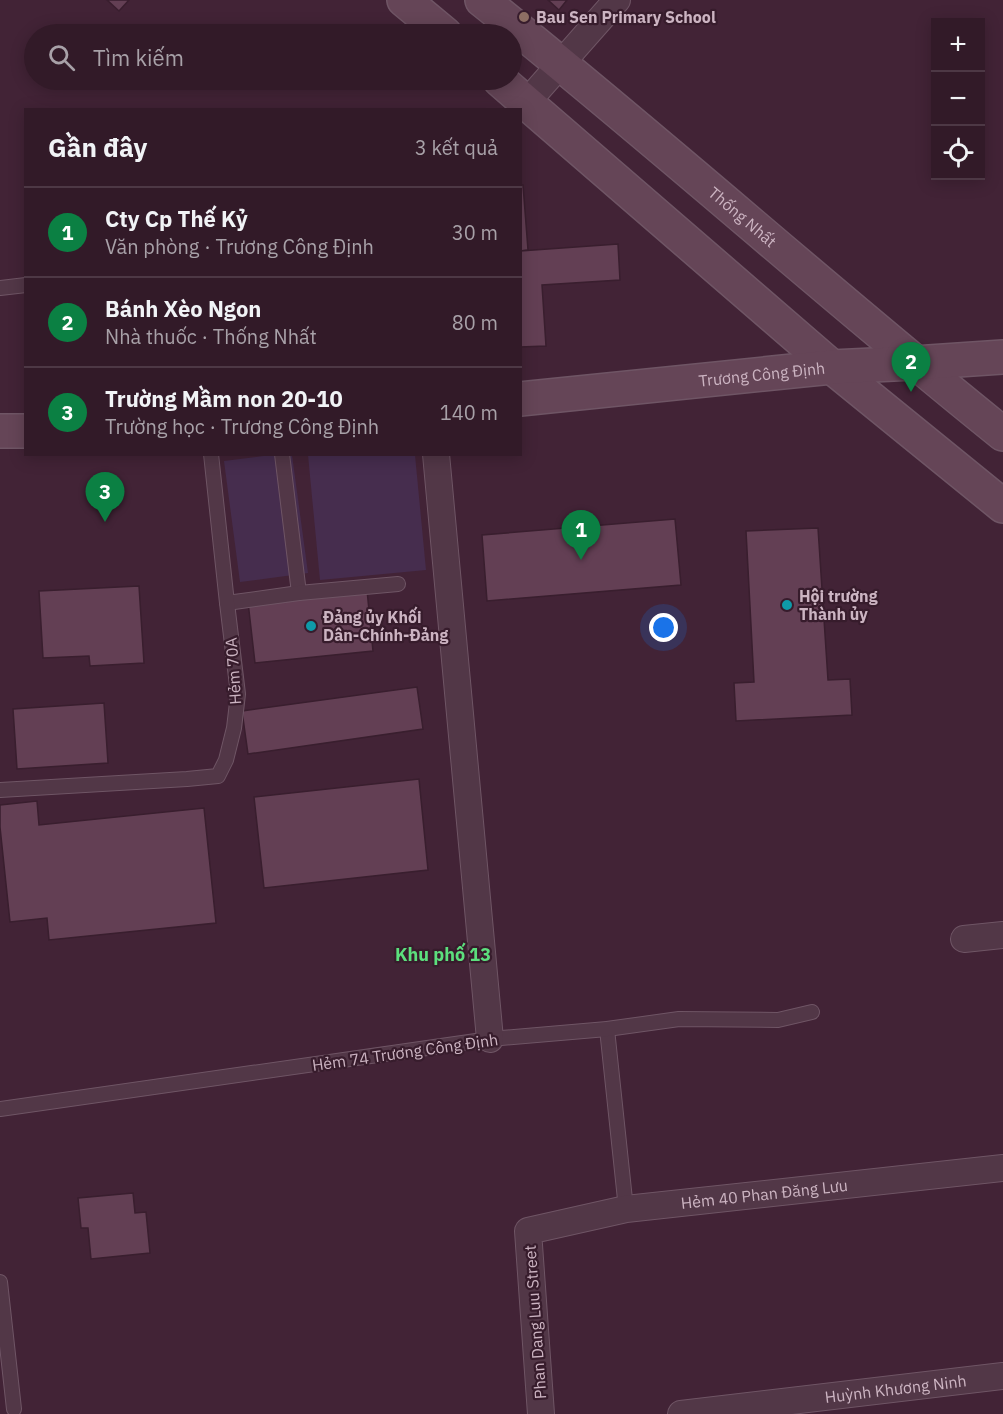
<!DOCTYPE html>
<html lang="vi">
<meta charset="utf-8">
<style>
body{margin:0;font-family:"IBM Plex Sans",sans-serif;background:#3a2330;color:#f1f3f6}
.controls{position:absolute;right:18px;top:18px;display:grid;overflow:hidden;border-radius:0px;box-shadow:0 3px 15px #0003}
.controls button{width:54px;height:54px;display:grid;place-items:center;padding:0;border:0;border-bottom:2px solid #4d3845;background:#321a28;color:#f1f3f6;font:30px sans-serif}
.you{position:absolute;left:664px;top:628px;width:21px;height:21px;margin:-15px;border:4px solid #fff;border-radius:50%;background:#1a73e8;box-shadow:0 0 0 9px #1a73e833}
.badge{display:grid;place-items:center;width:39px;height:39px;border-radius:50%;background:#0b8043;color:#fff;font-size:20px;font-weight:700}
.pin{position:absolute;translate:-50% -50px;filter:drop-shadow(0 2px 3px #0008)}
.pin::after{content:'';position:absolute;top:32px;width:21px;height:18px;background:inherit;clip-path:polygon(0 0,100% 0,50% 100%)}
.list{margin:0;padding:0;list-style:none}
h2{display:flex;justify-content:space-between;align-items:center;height:78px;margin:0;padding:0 24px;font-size:26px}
h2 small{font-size:20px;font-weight:400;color:#a8a1a8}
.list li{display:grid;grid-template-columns:39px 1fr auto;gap:18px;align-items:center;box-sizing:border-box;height:90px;padding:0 24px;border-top:2px solid #4d3845}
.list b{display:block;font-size:22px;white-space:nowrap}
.list p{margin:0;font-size:20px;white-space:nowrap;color:#a8a1a8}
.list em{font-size:20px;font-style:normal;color:#a8a1a8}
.icon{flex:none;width:33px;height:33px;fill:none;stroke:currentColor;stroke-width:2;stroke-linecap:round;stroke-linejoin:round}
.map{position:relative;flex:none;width:1003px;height:1414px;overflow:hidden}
.search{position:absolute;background:#321a28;box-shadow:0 3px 15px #0003;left:24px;top:24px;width:498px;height:66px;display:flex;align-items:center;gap:15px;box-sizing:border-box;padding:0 21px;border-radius:33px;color:#a8a1a8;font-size:22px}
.panel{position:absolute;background:#321a28;box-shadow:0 3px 15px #0003;left:24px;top:108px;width:498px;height:348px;border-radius:0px}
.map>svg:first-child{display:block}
</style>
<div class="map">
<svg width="1003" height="1414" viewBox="0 0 1003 1414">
<rect width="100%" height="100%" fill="#422336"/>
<g fill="#462d4e">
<path d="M271,455H292L308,573L240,582L224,461Z"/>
<path d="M308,455H415L426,570L320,580Z"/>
</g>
<g fill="#633f54" stroke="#391e2e" stroke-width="1.5">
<path d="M107,0H129L119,11Z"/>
<path d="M548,0H567L559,10Z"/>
<path d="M520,185H523L528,250L520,251Z"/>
<path d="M618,244L620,280L542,285L546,346L520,347V251Z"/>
<path d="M675,519L681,585L487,601L482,535Z"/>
<path d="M818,528L828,680L850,679L852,715L736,721L734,683L754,682L746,531Z"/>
<path d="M139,586L144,663L90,666L89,656L43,658L39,591Z"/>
<path d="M367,590L373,651L255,663L248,602Z"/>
<path d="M417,687L423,729L248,754L242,711Z"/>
<path d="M104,703L108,763L17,769L13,709Z"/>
<path d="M419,779L428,870L264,888L254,797Z"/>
<path d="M37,801L39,825L204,808L216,923L49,940L47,918L10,922L0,827V805Z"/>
<path d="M133,1193L135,1213L146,1212L150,1253L91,1259L88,1228H81L78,1198Z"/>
</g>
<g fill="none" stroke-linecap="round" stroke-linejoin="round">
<defs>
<g id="lane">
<path d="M0,288L26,285"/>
<path d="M282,454L299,593"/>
<path d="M227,603L299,593L398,584"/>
<path d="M0,790L187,779L218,776L226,760L234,728L238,694L227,603L211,454"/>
<path d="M607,1029L626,1209"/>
<path d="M0,1109L490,1039L607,1029L679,1019L778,1020L812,1012"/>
<path d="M0,1282L14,1409"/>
</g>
<g id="street">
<path d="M527,102L617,0"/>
<path d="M436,454L490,1039"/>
<path d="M964,939L1003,935"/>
<path id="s1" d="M541,1414L528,1231L626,1209L1003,1168"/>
<path id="s2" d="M681,1414L1003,1376"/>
</g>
<g id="secondary">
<path d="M404,0L445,34"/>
<path id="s3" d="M482,0C659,141 827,293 1003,434"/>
<path d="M500,80L832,367L1003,506"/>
<path id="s4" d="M520,399L832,367L914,363L1003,357"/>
<path d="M0,431H26"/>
</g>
</defs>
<use href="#lane" stroke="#6f5565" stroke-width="16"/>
<use href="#street" stroke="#6f5565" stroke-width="28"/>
<use href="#secondary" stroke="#6f5565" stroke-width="36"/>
<use href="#lane" stroke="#523747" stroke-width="14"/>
<use href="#street" stroke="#523747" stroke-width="26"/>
<use href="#secondary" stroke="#654557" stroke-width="33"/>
</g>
<circle fill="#8d6e63" stroke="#371c2c" stroke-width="2" cx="524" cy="17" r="6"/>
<g fill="#0f9aa8" stroke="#371c2c" stroke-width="2">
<circle cx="787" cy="605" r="6"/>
<circle cx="311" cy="626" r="6"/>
</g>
<g text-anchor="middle" stroke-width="4.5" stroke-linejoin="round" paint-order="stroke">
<g font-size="16" font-weight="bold" fill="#ccb4c2" stroke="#371c2c" text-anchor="start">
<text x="536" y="23">Bau Sen Primary School</text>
<text x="799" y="602">Hội trường<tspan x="799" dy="18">Thành ủy</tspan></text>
<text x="323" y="623">Đảng ủy Khối<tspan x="323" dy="18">Dân-Chính-Đảng</tspan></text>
</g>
<g font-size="16" fill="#ccb4c2" stroke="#371c2c">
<text dy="6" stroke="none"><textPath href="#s3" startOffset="339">Thống Nhất</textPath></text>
<text dy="6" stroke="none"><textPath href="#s4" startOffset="243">Trương Công Định</textPath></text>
<text transform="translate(233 671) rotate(-94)" y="6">Hẻm 70A</text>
<text transform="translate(405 1052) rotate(-8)" y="6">Hẻm 74 Trương Công Định</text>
<text dy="6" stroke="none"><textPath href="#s1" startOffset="423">Hẻm 40 Phan Đăng Lưu</textPath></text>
<text transform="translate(535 1322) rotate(-94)" y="6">Phan Dang Luu Street</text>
<text dy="6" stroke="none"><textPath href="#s2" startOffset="216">Huỳnh Khương Ninh</textPath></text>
</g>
<g font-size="18" font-weight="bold" fill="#5cdf7d" stroke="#371c2c">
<text x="443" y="961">Khu phố 13</text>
</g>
</g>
</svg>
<div class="controls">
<button>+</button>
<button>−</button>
<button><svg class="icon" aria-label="locate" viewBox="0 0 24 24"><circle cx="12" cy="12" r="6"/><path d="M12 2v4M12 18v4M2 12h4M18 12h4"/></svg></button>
</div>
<div class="you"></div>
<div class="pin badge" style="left:581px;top:560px">1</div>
<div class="pin badge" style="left:911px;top:392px">2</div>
<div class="pin badge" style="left:105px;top:522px">3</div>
<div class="search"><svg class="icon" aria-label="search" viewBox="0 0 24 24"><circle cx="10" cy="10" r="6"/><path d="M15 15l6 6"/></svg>Tìm kiếm</div>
<section class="panel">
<h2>Gần đây<small>3 kết quả</small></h2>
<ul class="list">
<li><span class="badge">1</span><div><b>Cty Cp Thế Kỷ</b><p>Văn phòng · Trương Công Định</p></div><em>30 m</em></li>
<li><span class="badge">2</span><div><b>Bánh Xèo Ngon</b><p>Nhà thuốc · Thống Nhất</p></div><em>80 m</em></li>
<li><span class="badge">3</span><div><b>Trường Mầm non 20-10</b><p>Trường học · Trương Công Định</p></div><em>140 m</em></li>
</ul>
</section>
</div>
